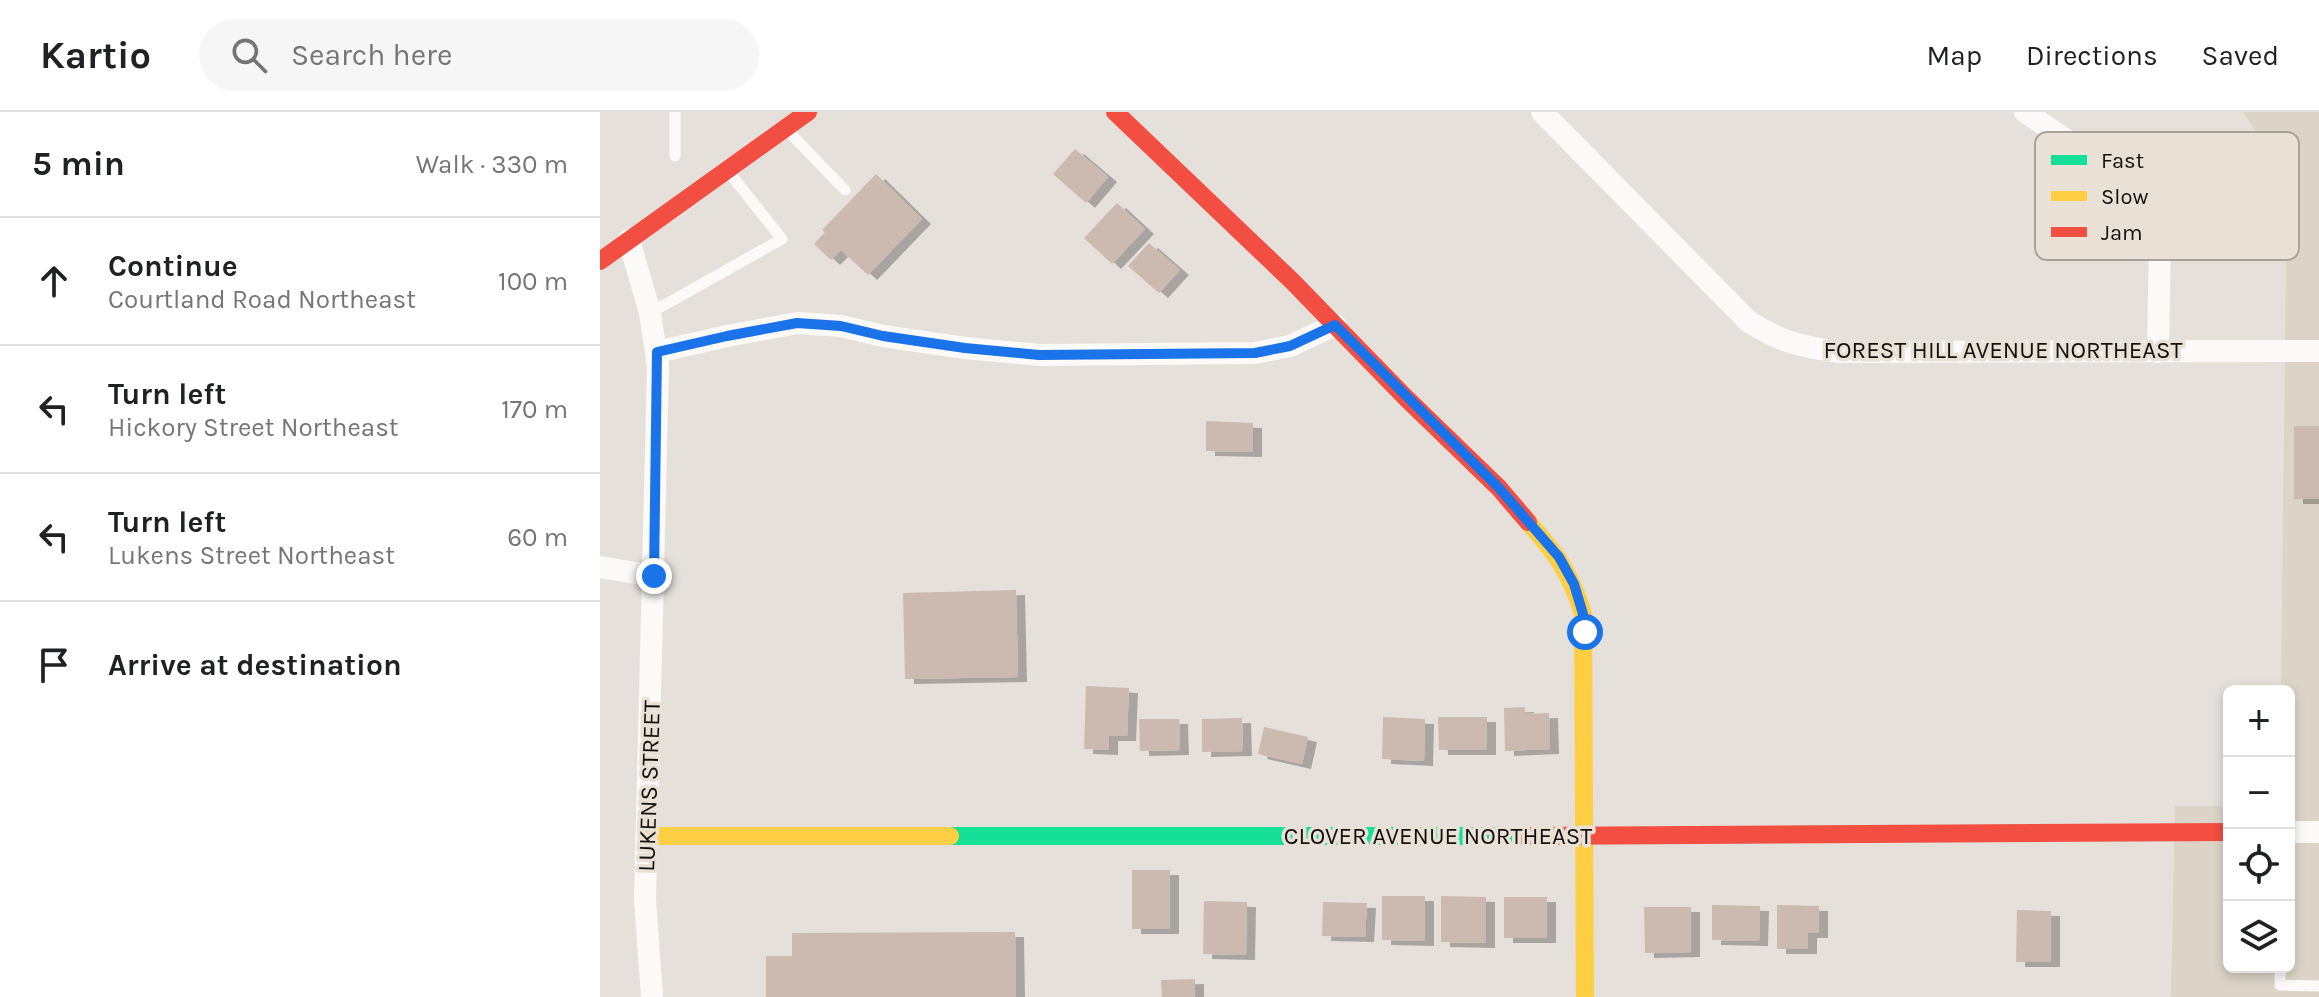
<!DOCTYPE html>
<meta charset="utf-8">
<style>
body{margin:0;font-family:Karla,sans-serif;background:#f6f6f6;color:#202124}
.controls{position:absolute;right:24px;bottom:24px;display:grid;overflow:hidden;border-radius:12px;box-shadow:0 4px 12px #0003}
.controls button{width:72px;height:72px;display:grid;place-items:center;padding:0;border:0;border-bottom:2px solid #e0e0e0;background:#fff;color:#202124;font:40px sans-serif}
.stop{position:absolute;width:24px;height:24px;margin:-18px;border:6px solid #1a73e8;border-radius:50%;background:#fff}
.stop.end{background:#1a73e8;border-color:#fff;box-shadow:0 2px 8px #0008}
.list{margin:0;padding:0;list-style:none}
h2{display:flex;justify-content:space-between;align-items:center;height:104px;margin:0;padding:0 32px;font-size:34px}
h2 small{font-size:26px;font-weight:400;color:#757577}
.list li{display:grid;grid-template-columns:52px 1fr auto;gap:24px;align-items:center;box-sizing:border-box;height:128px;padding:0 32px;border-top:2px solid #e0e0e0}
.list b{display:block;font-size:30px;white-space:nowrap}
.list p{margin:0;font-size:26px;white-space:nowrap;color:#757577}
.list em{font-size:26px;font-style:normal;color:#757577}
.icon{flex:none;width:44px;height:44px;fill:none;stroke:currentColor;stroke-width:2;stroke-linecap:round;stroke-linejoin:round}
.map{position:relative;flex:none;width:1719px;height:885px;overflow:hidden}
header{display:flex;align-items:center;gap:48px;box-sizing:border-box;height:112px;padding:0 40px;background:#fff;border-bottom:2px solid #e0e0e0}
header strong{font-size:38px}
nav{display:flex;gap:44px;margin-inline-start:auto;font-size:28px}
.search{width:560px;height:72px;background:#f6f6f6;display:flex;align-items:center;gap:20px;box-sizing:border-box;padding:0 28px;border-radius:44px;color:#757577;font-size:30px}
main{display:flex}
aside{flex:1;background:#fff}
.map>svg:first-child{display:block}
</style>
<header>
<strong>Kartio</strong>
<div class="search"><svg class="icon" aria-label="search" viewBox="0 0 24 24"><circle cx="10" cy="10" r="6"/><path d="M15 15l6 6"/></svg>Search here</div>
<nav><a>Map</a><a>Directions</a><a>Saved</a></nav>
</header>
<main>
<aside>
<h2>5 min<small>Walk · 330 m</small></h2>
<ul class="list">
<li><svg class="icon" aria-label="ahead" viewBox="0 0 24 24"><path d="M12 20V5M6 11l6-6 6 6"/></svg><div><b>Continue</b><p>Courtland Road Northeast</p></div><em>100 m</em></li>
<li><svg class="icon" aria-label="left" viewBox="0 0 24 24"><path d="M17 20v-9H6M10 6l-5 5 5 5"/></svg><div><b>Turn left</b><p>Hickory Street Northeast</p></div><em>170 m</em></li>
<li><svg class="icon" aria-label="left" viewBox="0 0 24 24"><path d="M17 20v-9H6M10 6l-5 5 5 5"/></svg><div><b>Turn left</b><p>Lukens Street Northeast</p></div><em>60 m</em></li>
<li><svg class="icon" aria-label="arrive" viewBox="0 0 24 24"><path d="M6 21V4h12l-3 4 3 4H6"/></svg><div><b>Arrive at destination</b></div></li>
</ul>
</aside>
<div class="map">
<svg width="1719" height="885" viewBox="0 0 1719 885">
<defs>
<filter id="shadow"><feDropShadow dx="9" dy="5" stdDeviation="0" flood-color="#0004"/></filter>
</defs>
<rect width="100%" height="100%" fill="#e5e0da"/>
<path fill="#dcd4c7" d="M1643,0H1719V885H1571L1575,694H1629V855H1689V579H1681L1687,65Z"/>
<g fill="#ccbab0" filter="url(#shadow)">
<path d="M475,37L508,65L486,91L453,62Z"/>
<path d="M276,62L322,107L268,163L241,138L231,148L214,132L225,120L222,118Z"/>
<path d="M517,91L545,117L512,152L484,126Z"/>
<path d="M549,131L580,158L559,181L528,154Z"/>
<path d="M606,309L653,311V340L606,339Z"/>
<rect x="1694" y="314" width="25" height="73"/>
<path d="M416,478L418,565L305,567L303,481Z"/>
<path d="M486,574L529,576L527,624H509V638L484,637Z"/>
<path d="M925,595V602L949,601L950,637L905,639L904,596Z"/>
<path d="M783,605L825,607L824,649L782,647Z"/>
<path d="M838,605H887V638H839Z"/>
<path d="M642,606L643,639L602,640V607Z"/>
<path d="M539,607H579L580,638L540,639Z"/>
<path d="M664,615L708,625L702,652L658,642Z"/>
<rect x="532" y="758" width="38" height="59"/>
<path d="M782,784H825V829L782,828Z"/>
<path d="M841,784L886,785V831L841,830Z"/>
<rect x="904" y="785" width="43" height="41"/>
<path d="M604,789L647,790L646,843L603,842Z"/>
<path d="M723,790L767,791L765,825L722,824Z"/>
<path d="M1112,793L1160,794L1159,829L1112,828Z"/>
<path d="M1177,793L1219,794V821H1208V837H1177Z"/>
<path d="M1044,795H1091V840L1045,841Z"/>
<path d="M1417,798L1451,799V850H1416Z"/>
<path d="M415,820L416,885H166V844H192V821Z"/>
<path d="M595,867V885H562L561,868Z"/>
</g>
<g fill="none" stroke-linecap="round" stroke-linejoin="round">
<g stroke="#fbfaf9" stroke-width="11">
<path d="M186,17L245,78"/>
<path d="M75,44V0"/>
<path d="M50,201L182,127L128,59"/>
<path d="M1680,855V873L1719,874"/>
</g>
<g stroke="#fbfaf9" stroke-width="22">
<path d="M942,0L1148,209C1180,230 1202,235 1239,240L1719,239"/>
<path d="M1425,0L1540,78C1551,93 1558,106 1560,125L1558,240"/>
<path d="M29,128L50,201L58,255L45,788L52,885"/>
<path d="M57,240L127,224L197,211L241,214L283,224L365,236L439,243L655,241L690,234L735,213"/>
<path d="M0,455L54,464"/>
<path d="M1689,720H1719"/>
</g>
<path stroke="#16e098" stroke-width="18" d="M350,724H922"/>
<g stroke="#ffcf43" stroke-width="18">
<path d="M928,410C957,443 970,460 983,502L985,885"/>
<path d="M47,724H350"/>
</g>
<g stroke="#f24e42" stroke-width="18">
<path d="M515,0L692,169L806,286L899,376L928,410"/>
<path d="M0,149L208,0"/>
<path d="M922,724L1629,720"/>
</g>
</g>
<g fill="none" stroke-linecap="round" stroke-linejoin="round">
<path stroke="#1a73e8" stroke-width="10" d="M54,464L57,240L127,224L197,211L241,214L283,224L365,236L439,243L655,241L690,234L735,213L899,376L959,445L974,472L983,502L985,520"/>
</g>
<g text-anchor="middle" stroke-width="7" stroke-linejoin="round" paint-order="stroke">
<g font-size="24" fill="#13100c" stroke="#e9e1d6">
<text x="1403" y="246">FOREST HILL AVENUE NORTHEAST</text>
<text transform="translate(49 674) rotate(-88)" y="8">LUKENS STREET</text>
<text x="838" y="732">CLOVER AVENUE NORTHEAST</text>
</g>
</g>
<rect x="1435" y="20" width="264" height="128" rx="12" fill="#e9e1d6" stroke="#a9a299" stroke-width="2"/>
<rect x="1451" y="43" width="36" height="10" fill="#16e098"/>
<rect x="1451" y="79" width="36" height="10" fill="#ffcf43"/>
<rect x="1451" y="115" width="36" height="10" fill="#f24e42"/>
<g font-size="22" fill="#13100c">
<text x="1501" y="56">Fast</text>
<text x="1501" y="92">Slow</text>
<text x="1501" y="128">Jam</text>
</g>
</svg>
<div class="controls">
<button>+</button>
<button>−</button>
<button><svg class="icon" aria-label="locate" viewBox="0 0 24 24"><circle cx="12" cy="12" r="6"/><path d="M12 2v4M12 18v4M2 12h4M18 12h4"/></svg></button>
<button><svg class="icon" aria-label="layers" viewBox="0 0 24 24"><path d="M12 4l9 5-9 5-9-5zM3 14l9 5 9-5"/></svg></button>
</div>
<div class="stop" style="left:985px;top:520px"></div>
<div class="stop end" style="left:54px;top:464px"></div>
</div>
</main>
